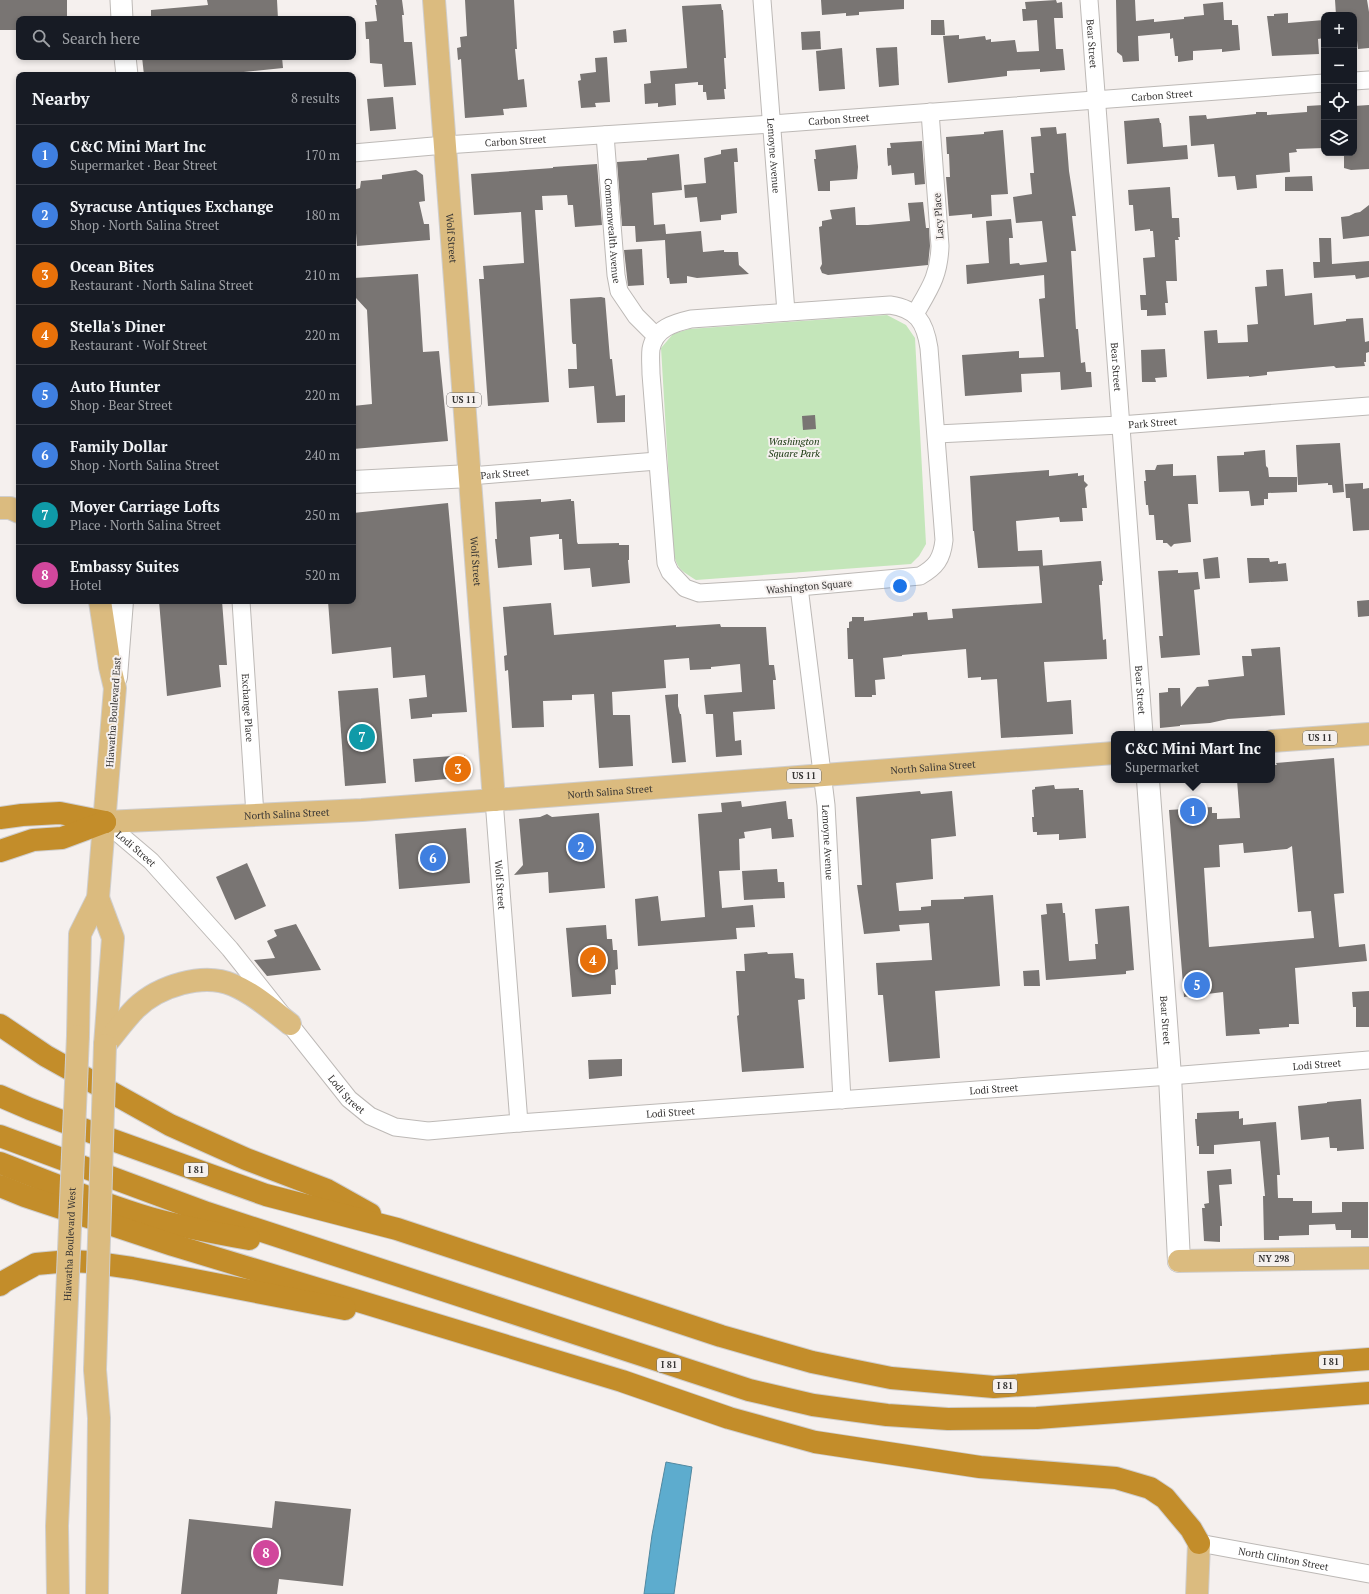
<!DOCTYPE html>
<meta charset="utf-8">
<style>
body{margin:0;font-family:"PT Serif",serif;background:#242831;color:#f1f3f6}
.controls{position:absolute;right:12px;top:12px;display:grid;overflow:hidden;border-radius:8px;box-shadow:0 2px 6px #0003}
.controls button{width:36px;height:36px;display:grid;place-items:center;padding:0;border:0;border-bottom:1px solid #363941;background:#171b24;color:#f1f3f6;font:20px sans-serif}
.you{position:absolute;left:900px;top:586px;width:14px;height:14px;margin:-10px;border:3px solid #fff;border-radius:50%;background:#1a73e8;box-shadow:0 0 0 6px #1a73e833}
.badge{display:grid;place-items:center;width:26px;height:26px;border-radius:50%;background:#117850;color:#fff;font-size:13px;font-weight:700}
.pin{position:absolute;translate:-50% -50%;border:2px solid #fff;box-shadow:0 1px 4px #0006}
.popup{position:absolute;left:1111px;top:731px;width:164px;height:52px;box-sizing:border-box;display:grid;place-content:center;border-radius:8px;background:#171b24;filter:drop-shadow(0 1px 3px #0005);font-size:13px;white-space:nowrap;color:#9ea1a6}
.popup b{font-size:15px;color:#f1f3f6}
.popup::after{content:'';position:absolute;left:50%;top:100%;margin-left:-8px;border:8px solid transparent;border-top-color:#171b24}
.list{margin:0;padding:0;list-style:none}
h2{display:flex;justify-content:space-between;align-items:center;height:52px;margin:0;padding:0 16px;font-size:17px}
h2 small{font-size:13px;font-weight:400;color:#9ea1a6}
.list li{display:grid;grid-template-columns:26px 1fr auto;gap:12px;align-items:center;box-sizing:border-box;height:60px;padding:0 16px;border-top:1px solid #363941}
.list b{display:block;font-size:15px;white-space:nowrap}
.list p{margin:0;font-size:13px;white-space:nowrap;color:#9ea1a6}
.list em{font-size:13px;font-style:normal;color:#9ea1a6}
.icon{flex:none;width:22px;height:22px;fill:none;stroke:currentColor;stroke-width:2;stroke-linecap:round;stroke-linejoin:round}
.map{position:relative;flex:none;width:1369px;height:1594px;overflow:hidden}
.search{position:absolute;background:#171b24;box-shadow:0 2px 6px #0003;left:16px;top:16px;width:340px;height:44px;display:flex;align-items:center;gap:10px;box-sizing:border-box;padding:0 14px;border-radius:8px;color:#9ea1a6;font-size:15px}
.panel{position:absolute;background:#171b24;box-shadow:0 2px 6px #0003;left:16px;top:72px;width:340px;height:532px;border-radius:8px}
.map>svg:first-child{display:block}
</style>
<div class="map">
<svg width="1369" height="1594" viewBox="0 0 1369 1594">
<rect width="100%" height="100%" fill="#f5f0ee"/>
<path fill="#c4e6ba" d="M887,315L906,325L915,338L926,544L919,556L911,564L696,580C680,570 676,568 673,549L661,348L673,334L689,329Z"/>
<path fill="#5dacce" stroke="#5188a0" d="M666,1462L692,1467L674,1594H644L652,1535Z"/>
<g fill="#797573" fill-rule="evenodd">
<path d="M0,0H67V19H19V30H0Z"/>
<path d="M207,0H277L278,19H151V10L208,5Z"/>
<path d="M376,0H402L404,15H402L404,42H412L416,85L384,87L382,64L370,63L369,39H366L365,22L377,21L375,5H377Z"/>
<path d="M465,0H514L517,49H515L518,80L524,79L527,107L503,109L504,115L465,118L461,59L458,60L457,48L461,47L460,37L467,36Z"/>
<path d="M821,0H904V9L859,12V15L846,16V13L822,15Z"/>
<path d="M1056,0L1057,3L1062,2L1063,18H1054L1056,49H1063L1065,70L1040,72V69L1007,71V76L948,83L943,36L959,35V39L985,36L986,40L991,39V42L1015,40L1017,52L1039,51L1037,20L1023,21L1022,9H1026L1025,2Z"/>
<path d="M1116,0H1135L1136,21L1154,19V22L1184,19V17L1204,15L1203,4L1223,2L1224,20H1232V25H1238L1240,50L1222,52V49L1193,51V60L1178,62V56H1175L1173,38L1170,39V33L1138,36L1139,61L1123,62L1122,56L1117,52Z"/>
<path d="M1335,0H1367L1369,12V48L1358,49L1354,15H1336Z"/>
<path d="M721,4L722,10H723L726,58H724L726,89H724L725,99L707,100L706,92H703V85H698V82L675,84L676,105L658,107V103L645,104L644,84L651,83L650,71L687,68L682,6Z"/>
<path d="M1288,13V23L1324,20V38L1318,39L1319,54L1272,56L1267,16H1274V14Z"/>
<path d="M931,20H944L945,35H931Z"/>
<path d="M626,29L627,42L614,43L613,31Z"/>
<path d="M820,31L821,49L802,50L801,32Z"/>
<path d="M897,47L899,85L879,87L876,48Z"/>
<path d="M842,48L845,89L819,91L816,51Z"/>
<path d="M142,57H282L283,68L214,75H144Z"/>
<path d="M607,57L610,102L595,103L596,107L581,108L578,81L581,80L580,74L596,72L595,58Z"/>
<path d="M393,97L396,129L370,131L367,99Z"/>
<path d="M1323,105L1324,148L1296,149L1297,152L1289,153L1290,172L1256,175L1257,188L1237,190L1235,176L1218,177L1214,144L1191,146L1189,116L1206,115L1207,119L1256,114V112H1267V115L1307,112V106Z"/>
<path d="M1369,105V169L1351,170L1344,168V155L1354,154V106Z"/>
<path d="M1159,118L1160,123H1161L1163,147L1187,145L1188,159L1127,164L1124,121Z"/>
<path d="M1056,127L1057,134L1066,133L1069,171L1076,216H1072L1076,251H1071L1076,329H1078L1081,363L1085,362L1086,372H1091L1092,387L1061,390L1060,372L1021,374L1022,392L965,396L962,355L1019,351V358L1044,357L1039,299L1045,298L1044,275L967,284L966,265L989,263L986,221L1011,219L1013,238H1009L1010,264L1019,263L1020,265L1047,262L1042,221L1016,223L1013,197L1032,194L1030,173H1034L1031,137L1041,136L1040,128Z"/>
<path d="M1003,130L1008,194L991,195L992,216L972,218V214L949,216L946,177H950L949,154H947L946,137L984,134V132Z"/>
<path d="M922,141L925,184L915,185L914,173L892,175L891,165L888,166L887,153V148H891L890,143Z"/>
<path d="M856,145L858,167L857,179L830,181V191H818L814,159H816L815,150Z"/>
<path d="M737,148L738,162H734L737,213L721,215V220L700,222L697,197L685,198L684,185L706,183L704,158L721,154V150Z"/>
<path d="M679,154L682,190L652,193L654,225L665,224L666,234L701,231L703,252L724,250V252H738L739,265L749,274L697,278L687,276V283L670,284L669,278H667L665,240L636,242L635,226H622L617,162L647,160V158Z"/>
<path d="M597,164L602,225L575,227L573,205H568L567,195L542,196L543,210H535L549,402L488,406L479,279H484L483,266L524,263L521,212L474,215L471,174L553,168V167Z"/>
<path d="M416,170L423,175L425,201L419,202L424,224H429L430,240L357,246L355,220H353V190L360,188L361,181L382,179V175Z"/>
<path d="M1312,176L1313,191H1285V177Z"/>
<path d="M1170,187L1172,218H1179L1180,237H1178L1179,240H1175L1177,281H1166L1168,303H1165L1166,315L1147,316V310H1141L1140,295H1146L1143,258L1155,257L1153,231H1150V229L1135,231L1133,205H1129L1128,190Z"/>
<path d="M923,202L926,228H929L930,246L928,265L828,275L822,273L820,268L822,264L819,227L822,226V221L832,219L830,210L855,207L856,225H868L910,221L908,203Z"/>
<path d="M1369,205V236L1343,239L1341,217L1349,216L1355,213L1360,212Z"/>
<path d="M1319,238H1331L1332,264L1369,261V277L1356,279L1355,275L1314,278L1313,262H1320Z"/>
<path d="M642,249L644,285L628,286L624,250Z"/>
<path d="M1283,269L1285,296L1312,293L1314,325L1346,321V319L1363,318L1365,342L1369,341V352L1366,353V362H1364L1365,366L1336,368L1334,366L1267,372V375L1249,377V376L1207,379L1204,331L1217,330L1218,343L1248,342L1247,325L1258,324L1255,287L1267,286L1266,270Z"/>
<path d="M418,274L423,352L439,351L448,441L353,449V406L372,404L367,310L356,298L354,278Z"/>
<path d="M601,297L605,298L610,359H612L616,396L625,395V422L597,423L594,386L569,388L568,369H577L576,344H573L572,342L570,299Z"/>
<path d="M1165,349L1167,377L1155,378L1156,382H1142L1141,350Z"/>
<path d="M815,415L816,429L803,430L802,416Z"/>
<path d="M1340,443L1344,492L1333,493L1332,485H1328V483L1298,485L1296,445Z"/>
<path d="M1265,450L1266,466L1268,468L1269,477H1297V492L1268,493V499H1264V505L1251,506L1249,491L1219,492L1217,456L1244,455V452Z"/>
<path d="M1173,464V476L1196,475L1198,504H1188L1191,542L1174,544L1171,547L1167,543H1163V540H1156L1154,515H1149L1148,505H1146L1144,481H1146L1145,470H1155L1157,465Z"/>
<path d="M1049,470V476L1078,473V476L1084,475V481L1088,485L1085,488L1087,508H1082L1083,521L1060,522L1059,517L1016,521L1018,551L1042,550L1043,566L978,568L974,531H973L970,476Z"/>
<path d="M1363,483V489L1369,488V530L1353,531L1350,498H1346L1345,484Z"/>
<path d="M541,499V502L571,499V501H574L577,542L578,544L619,543V545H629V560H628L630,583L592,587L590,568L564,570L562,539H559V534L530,537L532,565L498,568L495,539H497L495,502Z"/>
<path d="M448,503L467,712L432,714V717L411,719L409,699L427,697L425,675L393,678L391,647L332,654L328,601H353V513Z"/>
<path d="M1218,557L1220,578L1205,579L1203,559Z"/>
<path d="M1247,558H1269L1270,562L1278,561V564L1286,563L1288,581L1249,583Z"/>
<path d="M1101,561L1103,581H1102V585H1099L1103,640L1106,639L1107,659L1044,662L1047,702L1071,700L1073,734L1001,738L997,679L981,680V677L968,678L966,649L902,655V656L883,658L885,679L875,680L876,695H872V697H855L853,659H848L847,628H849V622L852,621V617H864V621L913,616V613L927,612L928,620L953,618L952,609L1042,603L1039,566Z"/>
<path d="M1178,570V573L1198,572L1200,589L1194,590L1200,655L1161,658L1159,636H1163L1158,571Z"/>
<path d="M1369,600V616L1358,617L1357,601Z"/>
<path d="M159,601H222L227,665H219L221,687L167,696Z"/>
<path d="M551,603L554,635L676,625V627L720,624L721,627H766L769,665H774L776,680H773V683L775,709L733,712L735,741L741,740L742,755L716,757L713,714H706L704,695L742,692L740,664L711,667V669L690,670L689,658L664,660L666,688L612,692L613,715H630L633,766L599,768L594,694L572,695V700L543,701L544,727L512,728L508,670L505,671L504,656L507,655L503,607Z"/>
<path d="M1280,647L1285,715L1228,719L1210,723L1180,725V726L1160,728L1159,693L1168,692V688H1180L1181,707L1197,687L1209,686L1208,680L1244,676L1242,656H1252L1251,649Z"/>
<path d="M378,688L386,783L345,786L338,691Z"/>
<path d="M678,694V706L680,714H681L686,762L672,763L665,695Z"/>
<path d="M465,755L467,777L415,782L413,759Z"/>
<path d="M1334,758L1344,893L1334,894L1339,947L1365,944L1367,961L1295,968L1299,1024H1289V1027L1259,1029L1260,1034L1226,1036L1223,992L1184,997L1169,810L1212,807V813H1217V819L1240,818L1237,780H1272V765H1277L1276,763ZM1243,843L1244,853L1287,849L1292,846L1298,912L1311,911L1314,938L1209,947L1204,868L1220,867L1219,845Z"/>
<path d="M1054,785L1055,789L1079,788V790H1083L1086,838L1059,840V834L1037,835V832H1033L1032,817H1034L1032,790L1035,789V787Z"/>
<path d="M920,791L921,794L952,791L956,836L931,839L933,879L896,883L899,911L921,910V907L931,906V900L964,899V897L993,895L1000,986L935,991L940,1058L889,1062L883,995H878L876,963L932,960L929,923L899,925L900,931L864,934L857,885H862L856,797Z"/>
<path d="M741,801L742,807L786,801L788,819H792L794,837L772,839L771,828L744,832L745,838L739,839L740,870L719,871L722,908L753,905L755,927L736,928L737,939L638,946L635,899L658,896L661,921L705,917L698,814L722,812L721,803Z"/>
<path d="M599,813L605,888L549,893L548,872L514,875L523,865L519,819L540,817L547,814L552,817Z"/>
<path d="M466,828L470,883L399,889L395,834Z"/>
<path d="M247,863L266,906L235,920L216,877Z"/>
<path d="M777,869L778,882H784L785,898L744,900L742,871Z"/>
<path d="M1062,903L1063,913H1065L1069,961L1096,959L1095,944H1098L1095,909L1129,906L1134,970L1126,971V974L1046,980L1041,915L1047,914L1046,904Z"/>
<path d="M296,924L321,970L267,976L254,960L275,958L267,941L277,936L274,930Z"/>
<path d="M606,925L607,939H612L613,950H617L618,969L615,970L616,985H611V994L572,997L566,928Z"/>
<path d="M767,952L768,954L793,953L795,978L804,979L805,999L798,1000L804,1068L742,1072L737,1016L739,1015L736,971H745L744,954Z"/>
<path d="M1039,970L1040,986H1024L1023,971Z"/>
<path d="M1369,991V1027H1356V1007H1353L1352,992Z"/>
<path d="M622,1059V1076L589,1079L588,1060Z"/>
<path d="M1361,1099L1364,1149L1337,1151V1148H1330L1329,1137L1301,1140L1298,1106L1327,1103V1102Z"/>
<path d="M1239,1111V1119L1243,1118V1125L1276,1122L1280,1175H1277L1278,1198H1293V1201H1312V1213L1342,1212V1202H1368V1238H1351V1230H1336L1335,1224L1309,1225V1235L1279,1236V1240H1264L1263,1196H1265L1260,1141L1214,1145V1154H1199V1146H1197L1195,1119H1197V1113Z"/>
<path d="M1231,1169L1232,1184L1219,1185L1222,1224V1226H1220V1242L1204,1241L1202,1208H1205L1204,1204L1209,1203L1207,1171Z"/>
<path d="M275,1501L351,1509L343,1586L279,1579L277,1594H181L189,1519L272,1528Z"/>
</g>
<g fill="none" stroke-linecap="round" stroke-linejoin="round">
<defs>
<g id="minor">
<path id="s1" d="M762,0L786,312"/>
<path id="s2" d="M1089,0L1144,734"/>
<path d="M1354,81L1369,80"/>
<path id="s3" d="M605,135L616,275L619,291L636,316L656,336"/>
<path id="s4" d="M353,153L445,145L772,124L1324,83"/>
<path d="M890,305C917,309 925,322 929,348L944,540C942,559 936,567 920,576L799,587L699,593L685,588L670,572L666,563L651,374C651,366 650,357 651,349C655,328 674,323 691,319Z"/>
<path d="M915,314C930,288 939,276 940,246L930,112"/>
<path id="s5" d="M937,434L1120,425L1369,406"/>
<path id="s6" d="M470,476L657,461"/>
<path id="s7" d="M799,587L826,805L842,1100"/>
<path id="s8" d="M241,601L255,815"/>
<path id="s9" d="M494,800L519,1123"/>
<path id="s10" d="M105,822L151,861L230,949L349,1099L370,1116L395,1127L428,1131L519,1123L1170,1076L1369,1060"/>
<path id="s11" d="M1199,1543L1369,1574"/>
</g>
<g id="tertiary">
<path d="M121,0L122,19"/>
<path d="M125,57L127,75"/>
</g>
<g id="secondary">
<path d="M353,482L470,476"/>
<path d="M116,677L122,601"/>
<path id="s12" d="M1148,780L1170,1076L1179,1261"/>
</g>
<g id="primary">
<path id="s13" d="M434,0L494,800"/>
<path d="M0,508H10L19,512"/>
<path d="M1272,741L1369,734"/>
<path id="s14" d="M105,822L362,810L1114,753"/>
<path d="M98,898L113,938L105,1045"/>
<path d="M78,1036L80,934L98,898L115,688L110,667L100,601"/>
<path d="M105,1045C115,1033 125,1019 136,1008C159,986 203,972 233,985C254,994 272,1010 290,1024"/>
<path d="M1179,1261L1369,1258"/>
<path d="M95,1370L99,1418L97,1594"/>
<path d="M58,1594L57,1526L64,1369"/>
<path d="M1197,1594L1199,1543"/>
</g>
<g id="motorway">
<path d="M0,818L22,815L60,813L105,822"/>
<path d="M0,851L33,840L62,838L105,822"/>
<path d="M0,1025L46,1056L170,1125L246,1159L327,1190L370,1214"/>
<path d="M0,1096L30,1109L96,1134L266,1195L397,1229L721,1336L812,1362L891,1378L994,1387L1369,1359"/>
<path d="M0,1136L207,1213L749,1390L813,1405L887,1415L948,1419L1037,1418L1369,1393"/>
<path d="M0,1163C49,1182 99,1203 150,1218C182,1227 215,1233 249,1239"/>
<path d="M0,1186L25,1196L173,1245L622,1381L729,1418L815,1442L980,1467L1116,1478L1150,1488L1165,1498L1191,1529L1199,1543"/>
<path d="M0,1285L5,1281L36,1264L69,1261L90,1262L132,1268L345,1309"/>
</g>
</defs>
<use href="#minor" stroke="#bdb9b6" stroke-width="19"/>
<use href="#tertiary" stroke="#bdb9b6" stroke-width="23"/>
<use href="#secondary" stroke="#bdb9b6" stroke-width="24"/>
<use href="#primary" stroke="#cfcece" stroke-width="24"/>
<use href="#motorway" stroke="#cfcece" stroke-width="24"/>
<use href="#minor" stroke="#fff" stroke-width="17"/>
<use href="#tertiary" stroke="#fff" stroke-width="21"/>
<use href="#secondary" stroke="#fff" stroke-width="22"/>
<use href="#primary" stroke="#dbbb7f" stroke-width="22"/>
<use href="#motorway" stroke="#c38d2a" stroke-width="22"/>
<defs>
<g id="primary-bridge">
<path id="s15" d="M64,1369L78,1036"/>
<path d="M95,1370L105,1045"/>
</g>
</defs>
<use href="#primary-bridge" stroke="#cfcece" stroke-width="24" stroke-linecap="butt"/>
<use href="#primary-bridge" stroke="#dbbb7f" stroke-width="22"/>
</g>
<g text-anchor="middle" stroke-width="4" stroke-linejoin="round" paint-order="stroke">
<g fill="#f5f0ee" stroke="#6f6c6b" stroke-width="1">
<rect x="447" y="393" width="34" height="14" rx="3"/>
<rect x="1303" y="731" width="34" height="14" rx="3"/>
<rect x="787" y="769" width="34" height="14" rx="3"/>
<rect x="184" y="1163" width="24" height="14" rx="3"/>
<rect x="1254" y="1252" width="40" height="14" rx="3"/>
<rect x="1319" y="1355" width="24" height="14" rx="3"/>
<rect x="657" y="1358" width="24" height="14" rx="3"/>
<rect x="993" y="1379" width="24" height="14" rx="3"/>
</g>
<g font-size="9" font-weight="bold" fill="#363433">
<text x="464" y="403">US 11</text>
<text x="1320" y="741">US 11</text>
<text x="804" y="779">US 11</text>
<text x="196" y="1173">I 81</text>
<text x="1274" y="1262">NY 298</text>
<text x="1331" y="1365">I 81</text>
<text x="669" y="1368">I 81</text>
<text x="1005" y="1389">I 81</text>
</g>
<g font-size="10" fill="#363433" stroke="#f5f0ee">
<text dy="4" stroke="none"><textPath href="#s2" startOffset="44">Bear Street</textPath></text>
<text dy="4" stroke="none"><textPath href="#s4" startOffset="811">Carbon Street</textPath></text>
<text dy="4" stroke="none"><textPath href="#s4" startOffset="487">Carbon Street</textPath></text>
<text dy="4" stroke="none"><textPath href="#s4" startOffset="163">Carbon Street</textPath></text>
<text dy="4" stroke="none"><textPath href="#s1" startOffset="156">Lemoyne Avenue</textPath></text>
<text transform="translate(938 216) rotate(-94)" y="4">Lacy Place</text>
<text dy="4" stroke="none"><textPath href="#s3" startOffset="96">Commonwealth Avenue</textPath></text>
<text dy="4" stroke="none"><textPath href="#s13" startOffset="239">Wolf Street</textPath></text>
<text dy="4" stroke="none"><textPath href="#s2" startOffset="368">Bear Street</textPath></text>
<text dy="4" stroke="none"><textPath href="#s5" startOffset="216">Park Street</textPath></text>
<text dy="4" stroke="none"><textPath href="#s6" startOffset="35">Park Street</textPath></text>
<text dy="4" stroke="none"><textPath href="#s13" startOffset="563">Wolf Street</textPath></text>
<text transform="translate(809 586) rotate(-5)" y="4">Washington Square</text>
<text dy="4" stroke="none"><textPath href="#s2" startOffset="692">Bear Street</textPath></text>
<text dy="4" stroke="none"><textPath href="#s8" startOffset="107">Exchange Place</textPath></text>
<text transform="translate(113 712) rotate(-86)" y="4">Hiawatha Boulevard East</text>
<text dy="4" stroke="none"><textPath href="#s14" startOffset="830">North Salina Street</textPath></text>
<text dy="4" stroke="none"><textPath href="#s14" startOffset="506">North Salina Street</textPath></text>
<text dy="4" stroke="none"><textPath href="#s14" startOffset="182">North Salina Street</textPath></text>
<text dy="4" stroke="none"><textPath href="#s7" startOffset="257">Lemoyne Avenue</textPath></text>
<text dy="4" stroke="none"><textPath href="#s10" startOffset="41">Lodi Street</textPath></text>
<text dy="4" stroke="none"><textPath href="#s9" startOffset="85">Wolf Street</textPath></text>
<text dy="4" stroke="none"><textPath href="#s12" startOffset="241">Bear Street</textPath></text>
<text dy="4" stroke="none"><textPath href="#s10" startOffset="1349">Lodi Street</textPath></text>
<text dy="4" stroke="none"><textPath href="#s10" startOffset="1025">Lodi Street</textPath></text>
<text dy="4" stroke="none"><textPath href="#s10" startOffset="365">Lodi Street</textPath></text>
<text dy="4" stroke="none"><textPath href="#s10" startOffset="701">Lodi Street</textPath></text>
<text dy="4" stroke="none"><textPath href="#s15" startOffset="125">Hiawatha Boulevard West</textPath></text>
<text dy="4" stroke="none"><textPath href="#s11" startOffset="86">North Clinton Street</textPath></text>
</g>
<g font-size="10" font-style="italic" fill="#14320a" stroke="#f5f0ee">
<text x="794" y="445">Washington<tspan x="794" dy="12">Square Park</tspan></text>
</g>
</g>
</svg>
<div class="controls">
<button>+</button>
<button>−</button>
<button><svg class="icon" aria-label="locate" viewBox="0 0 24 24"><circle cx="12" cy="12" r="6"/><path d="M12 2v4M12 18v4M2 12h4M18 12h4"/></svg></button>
<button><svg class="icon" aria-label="layers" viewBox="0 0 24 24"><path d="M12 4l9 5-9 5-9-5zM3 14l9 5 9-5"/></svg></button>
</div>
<div class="you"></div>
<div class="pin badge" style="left:1193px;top:811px;background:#3f7fe0">1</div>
<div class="popup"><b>C&amp;C Mini Mart Inc</b>Supermarket</div>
<div class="pin badge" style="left:581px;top:847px;background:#3f7fe0">2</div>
<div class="pin badge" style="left:458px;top:769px;background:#e8710a">3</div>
<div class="pin badge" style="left:593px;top:960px;background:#e8710a">4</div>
<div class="pin badge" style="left:1197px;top:985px;background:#3f7fe0">5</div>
<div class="pin badge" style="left:433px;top:858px;background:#3f7fe0">6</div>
<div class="pin badge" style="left:362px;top:737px;background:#0f9aa8">7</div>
<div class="pin badge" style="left:266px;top:1553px;background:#d1479c">8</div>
<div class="search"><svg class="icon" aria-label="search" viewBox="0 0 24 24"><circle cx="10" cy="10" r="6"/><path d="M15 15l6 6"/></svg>Search here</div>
<section class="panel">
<h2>Nearby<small>8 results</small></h2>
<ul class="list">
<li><span class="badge" style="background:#3f7fe0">1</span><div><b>C&amp;C Mini Mart Inc</b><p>Supermarket · Bear Street</p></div><em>170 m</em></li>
<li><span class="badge" style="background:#3f7fe0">2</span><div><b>Syracuse Antiques Exchange</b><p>Shop · North Salina Street</p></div><em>180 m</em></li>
<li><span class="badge" style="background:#e8710a">3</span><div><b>Ocean Bites</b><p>Restaurant · North Salina Street</p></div><em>210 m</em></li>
<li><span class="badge" style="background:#e8710a">4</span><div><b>Stella's Diner</b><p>Restaurant · Wolf Street</p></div><em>220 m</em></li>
<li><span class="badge" style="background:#3f7fe0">5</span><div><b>Auto Hunter</b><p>Shop · Bear Street</p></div><em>220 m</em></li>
<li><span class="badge" style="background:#3f7fe0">6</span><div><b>Family Dollar</b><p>Shop · North Salina Street</p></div><em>240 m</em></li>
<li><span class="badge" style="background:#0f9aa8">7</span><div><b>Moyer Carriage Lofts</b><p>Place · North Salina Street</p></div><em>250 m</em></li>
<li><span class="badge" style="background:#d1479c">8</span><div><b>Embassy Suites</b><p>Hotel</p></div><em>520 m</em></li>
</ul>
</section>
</div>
